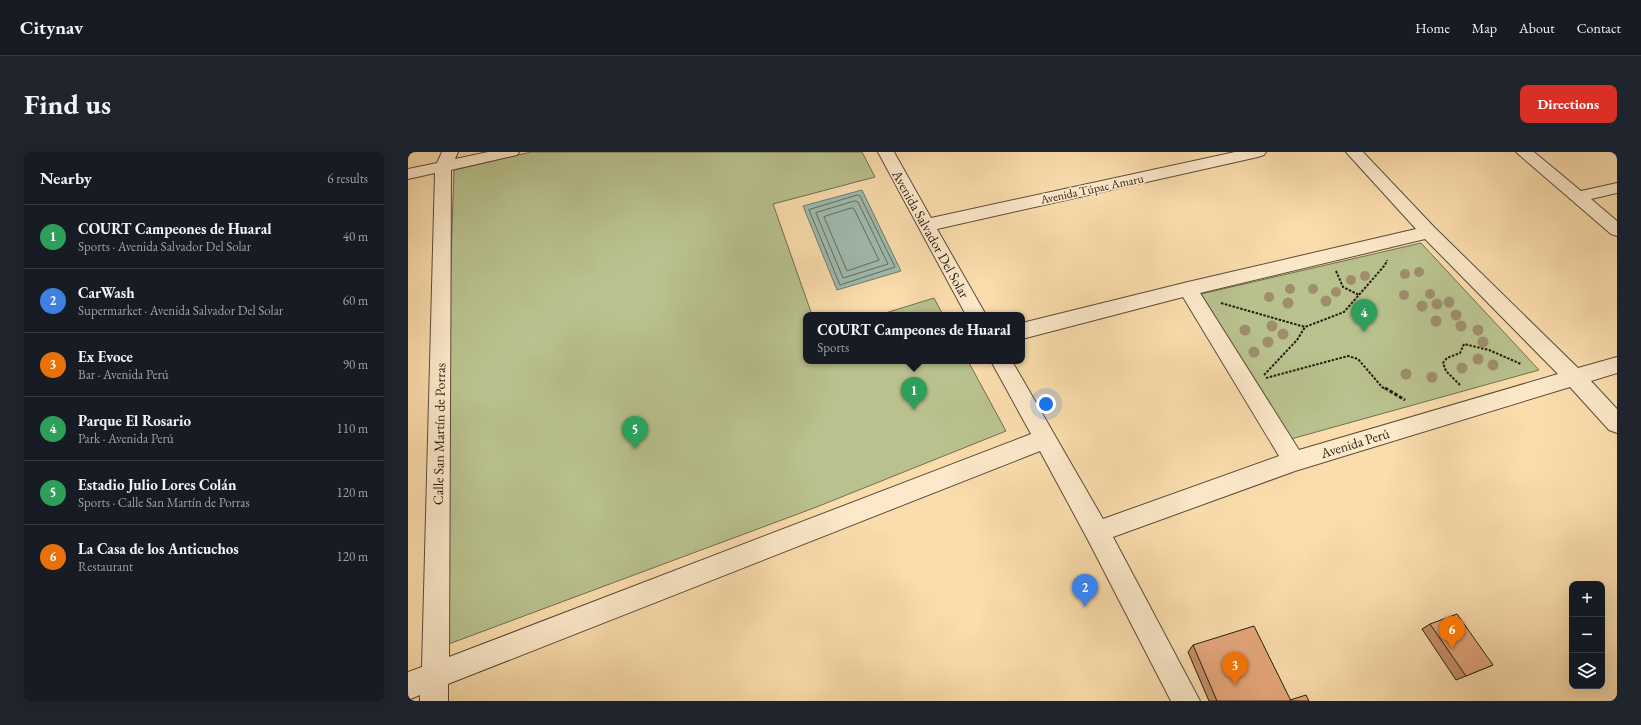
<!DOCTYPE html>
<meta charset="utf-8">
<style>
body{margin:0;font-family:"EB Garamond",serif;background:#20242c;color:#f1f3f6}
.controls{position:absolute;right:12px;bottom:12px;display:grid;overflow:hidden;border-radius:8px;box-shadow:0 4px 16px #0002}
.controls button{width:36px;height:36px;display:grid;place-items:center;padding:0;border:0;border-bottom:1px solid #363941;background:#171b24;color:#f1f3f6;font:20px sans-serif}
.you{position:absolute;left:638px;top:252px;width:14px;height:14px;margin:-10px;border:3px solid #fff;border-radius:50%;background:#1a73e8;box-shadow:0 0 0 6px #1a73e833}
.badge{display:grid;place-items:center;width:26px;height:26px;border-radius:50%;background:#d93025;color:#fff;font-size:13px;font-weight:700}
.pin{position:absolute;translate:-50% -33px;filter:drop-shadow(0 1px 2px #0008)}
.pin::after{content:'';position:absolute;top:21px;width:14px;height:12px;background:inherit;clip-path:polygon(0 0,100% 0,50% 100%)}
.popup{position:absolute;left:395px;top:160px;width:222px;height:52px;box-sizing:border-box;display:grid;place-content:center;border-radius:8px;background:#171b24;filter:drop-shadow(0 1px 3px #0005);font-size:13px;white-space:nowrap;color:#9ea1a6}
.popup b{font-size:15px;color:#f1f3f6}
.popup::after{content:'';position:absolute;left:50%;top:100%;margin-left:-8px;border:8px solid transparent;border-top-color:#171b24}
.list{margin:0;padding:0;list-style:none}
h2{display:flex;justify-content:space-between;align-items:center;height:52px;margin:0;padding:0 16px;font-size:17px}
h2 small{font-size:13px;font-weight:400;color:#9ea1a6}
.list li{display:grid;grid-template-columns:26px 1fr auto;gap:12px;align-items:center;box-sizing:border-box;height:64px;padding:0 16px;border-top:1px solid #363941}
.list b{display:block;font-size:15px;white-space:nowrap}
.list p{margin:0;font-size:13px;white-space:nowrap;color:#9ea1a6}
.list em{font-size:13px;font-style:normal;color:#9ea1a6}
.icon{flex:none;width:22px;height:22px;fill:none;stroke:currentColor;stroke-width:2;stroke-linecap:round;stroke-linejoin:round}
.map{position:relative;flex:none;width:1209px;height:549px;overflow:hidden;border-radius:8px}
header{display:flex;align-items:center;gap:24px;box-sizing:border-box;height:56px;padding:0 20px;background:#171b24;border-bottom:1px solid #363941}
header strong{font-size:19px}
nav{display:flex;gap:22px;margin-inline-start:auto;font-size:14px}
.intro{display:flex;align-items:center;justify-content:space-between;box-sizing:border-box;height:96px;padding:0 24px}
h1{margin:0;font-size:28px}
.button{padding:10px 18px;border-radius:8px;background:#d93025;color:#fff;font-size:14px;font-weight:700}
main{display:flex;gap:24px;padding:0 24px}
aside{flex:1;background:#171b24;border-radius:8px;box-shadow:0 4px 16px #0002}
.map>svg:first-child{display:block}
</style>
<header>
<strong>Citynav</strong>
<nav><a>Home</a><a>Map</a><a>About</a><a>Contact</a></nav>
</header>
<div class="intro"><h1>Find us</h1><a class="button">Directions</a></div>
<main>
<aside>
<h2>Nearby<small>6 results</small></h2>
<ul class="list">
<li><span class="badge" style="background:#2e9e5b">1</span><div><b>COURT Campeones de Huaral</b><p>Sports · Avenida Salvador Del Solar</p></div><em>40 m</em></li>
<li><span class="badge" style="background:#3f7fe0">2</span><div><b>CarWash</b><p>Supermarket · Avenida Salvador Del Solar</p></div><em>60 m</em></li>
<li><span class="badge" style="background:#e8710a">3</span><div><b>Ex Evoce</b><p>Bar · Avenida Perú</p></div><em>90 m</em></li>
<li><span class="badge" style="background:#2e9e5b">4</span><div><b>Parque El Rosario</b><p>Park · Avenida Perú</p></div><em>110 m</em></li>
<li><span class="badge" style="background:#2e9e5b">5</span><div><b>Estadio Julio Lores Colán</b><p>Sports · Calle San Martín de Porras</p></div><em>120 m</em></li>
<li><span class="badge" style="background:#e8710a">6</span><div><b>La Casa de los Anticuchos</b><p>Restaurant</p></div><em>120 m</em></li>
</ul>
</aside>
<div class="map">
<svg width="1209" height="549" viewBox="0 0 1209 549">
<rect width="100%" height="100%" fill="#fbddad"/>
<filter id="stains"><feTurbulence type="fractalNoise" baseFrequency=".005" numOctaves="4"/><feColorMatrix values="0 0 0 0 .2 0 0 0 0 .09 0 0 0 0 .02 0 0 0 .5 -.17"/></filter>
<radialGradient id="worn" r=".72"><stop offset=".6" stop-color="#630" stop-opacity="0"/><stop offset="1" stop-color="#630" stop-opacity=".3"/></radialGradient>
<g fill="#b9c28e" stroke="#706e50">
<path d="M123,0H454L467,25L365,52L404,163H398V209H560L598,279L406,356L30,496L46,18Z"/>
<path d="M1013,91L1131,218L883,287L793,142Z"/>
<path d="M526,146L535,163H471Z"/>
</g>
<path fill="#9fbbaf" stroke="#6f7b70" d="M454,38L493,119L429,138L395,54Z"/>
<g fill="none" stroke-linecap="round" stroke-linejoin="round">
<g stroke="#626b60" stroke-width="1">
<path d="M450,43L452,44L487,115L432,133L401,58Z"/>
<path d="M447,49L450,50L480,112L435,126L408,61Z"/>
<path d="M444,56L446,57L471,108L439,119L416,65Z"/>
</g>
<defs>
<g id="minor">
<path d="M34,0H50L47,7L80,0H111L109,3L43,18L41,505L623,282L583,209H604L695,367L871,304L775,145L614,187V171L780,130L1008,77L938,0H955L1027,76L1170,216L1209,205V221L1183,229L1209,257V281L1201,278L1162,235L887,319L705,385L792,549H763L680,388L632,299L40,532V549H12V543L0,548V520L14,515L27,21L0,27V17L29,11ZM1017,87L1150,222L891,298L792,141Z"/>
<path d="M470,0H486L523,66L827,0H858L856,3L850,5L529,77L578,163H558Z"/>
<path d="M1108,0H1126L1173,39L1209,31V41L1183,47L1209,69V84L1203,82Z"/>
</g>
</defs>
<use href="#minor" stroke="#5b4c38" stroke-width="2"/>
<g stroke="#261b11" stroke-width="2" stroke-dasharray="2.5 1.5" stroke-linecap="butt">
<path d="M928,119L935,135L951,143"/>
<path d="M813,151L897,175L936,160L977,113L979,108"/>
<path d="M856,223L889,188L897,175"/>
<path d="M858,226L940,204L950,207L974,235L978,237"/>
<path d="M1052,233L1038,219L1035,211L1039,206L1052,201L1056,192L1081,198L1113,212"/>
</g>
<path stroke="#261b11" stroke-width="3" stroke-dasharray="3.5 2" stroke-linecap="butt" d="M977,236L997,248"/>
<use href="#minor" fill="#fce9ca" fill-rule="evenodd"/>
</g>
<g fill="#9e8e6c">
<circle cx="1011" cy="120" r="5"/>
<circle cx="997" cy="122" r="5"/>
<circle cx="957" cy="124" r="5"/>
<circle cx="943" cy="128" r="5"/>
<circle cx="882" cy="137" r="5"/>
<circle cx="905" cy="137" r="5"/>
<circle cx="928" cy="140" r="5"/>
<circle cx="1022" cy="142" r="5"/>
<circle cx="996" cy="143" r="5"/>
<circle cx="861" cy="145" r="5"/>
<circle cx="918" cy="149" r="5.5"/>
<circle cx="1041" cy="150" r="5.5"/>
<circle cx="880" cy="151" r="5.5"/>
<circle cx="1029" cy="152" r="5.5"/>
<circle cx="1014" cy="154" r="5.5"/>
<circle cx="1048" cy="163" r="5.5"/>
<circle cx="1028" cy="169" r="5.5"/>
<circle cx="864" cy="174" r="5.5"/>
<circle cx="1053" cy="174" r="5.5"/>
<circle cx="837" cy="178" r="5.5"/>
<circle cx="1070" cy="178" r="5.5"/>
<circle cx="875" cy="182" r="5.5"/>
<circle cx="860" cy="190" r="5.5"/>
<circle cx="1075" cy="190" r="5.5"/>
<circle cx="846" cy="200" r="5.5"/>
<circle cx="1070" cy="207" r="5.5"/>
<circle cx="1085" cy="213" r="5.5"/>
<circle cx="1054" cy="216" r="5.5"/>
<circle cx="998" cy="222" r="5.5"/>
<circle cx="1024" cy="225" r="5.5"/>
</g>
<g fill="#c6906b" stroke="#261b11">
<path d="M1022,472L1085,513L1048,528L1014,477Z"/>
<path d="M785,493L882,548L901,549H801L780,500Z"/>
</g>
<g fill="#e6a77c" stroke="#261b11">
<path d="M1049,462L1085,513L1058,524L1022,472Z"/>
<path d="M846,474L883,549H809L785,493Z"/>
<path d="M898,543L901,549H883L882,548Z"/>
</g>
<g text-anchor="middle" stroke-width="3.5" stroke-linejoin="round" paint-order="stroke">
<g font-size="12" fill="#261b11" stroke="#fce9ca">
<text transform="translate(684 37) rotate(-12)" y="4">Avenida Túpac Amaru</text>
</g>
<g font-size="14" fill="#261b11" stroke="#fce9ca">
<text transform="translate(523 82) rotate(61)" y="5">Avenida Salvador Del Solar</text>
<text transform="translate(31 282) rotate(-89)" y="5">Calle San Martín de Porras</text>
<text transform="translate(947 291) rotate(-17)" y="5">Avenida Perú</text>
</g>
</g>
<rect width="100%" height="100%" filter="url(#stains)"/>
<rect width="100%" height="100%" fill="url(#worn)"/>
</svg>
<div class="controls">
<button>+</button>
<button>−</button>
<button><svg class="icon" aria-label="layers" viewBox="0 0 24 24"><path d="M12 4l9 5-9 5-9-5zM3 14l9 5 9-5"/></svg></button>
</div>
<div class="you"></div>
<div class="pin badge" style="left:506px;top:258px;background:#2e9e5b">1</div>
<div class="popup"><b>COURT Campeones de Huaral</b>Sports</div>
<div class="pin badge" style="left:677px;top:455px;background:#3f7fe0">2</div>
<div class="pin badge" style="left:827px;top:533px;background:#e8710a">3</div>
<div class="pin badge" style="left:956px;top:180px;background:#2e9e5b">4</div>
<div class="pin badge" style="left:227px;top:297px;background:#2e9e5b">5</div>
<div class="pin badge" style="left:1044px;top:497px;background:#e8710a">6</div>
</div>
</main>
